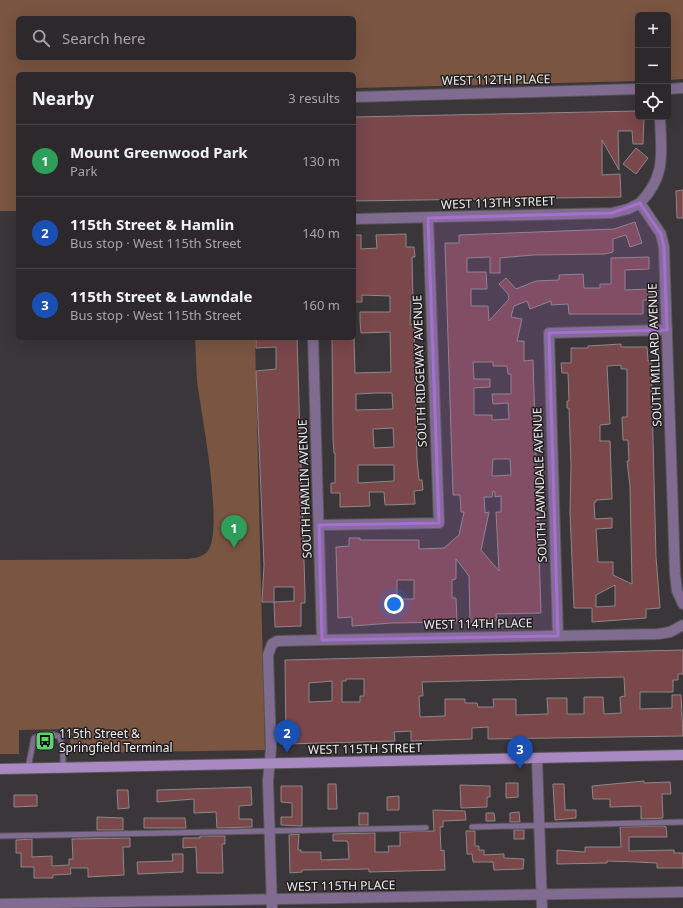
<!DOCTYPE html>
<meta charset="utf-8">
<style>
body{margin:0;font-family:"Noto Sans",sans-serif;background:#343033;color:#f1f3f6}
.controls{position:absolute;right:12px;top:12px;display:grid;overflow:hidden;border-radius:6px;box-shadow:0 4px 16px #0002}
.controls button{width:36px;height:36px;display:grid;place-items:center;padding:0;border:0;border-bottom:1px solid #484447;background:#2c282b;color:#f1f3f6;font:20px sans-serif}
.you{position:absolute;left:394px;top:604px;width:14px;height:14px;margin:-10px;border:3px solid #fff;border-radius:50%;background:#1a73e8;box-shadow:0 0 0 6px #1a73e833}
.badge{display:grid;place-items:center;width:26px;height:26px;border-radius:50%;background:#5cd56d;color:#fff;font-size:13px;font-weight:700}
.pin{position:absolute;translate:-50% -33px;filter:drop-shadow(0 1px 2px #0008)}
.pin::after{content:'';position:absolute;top:21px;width:14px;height:12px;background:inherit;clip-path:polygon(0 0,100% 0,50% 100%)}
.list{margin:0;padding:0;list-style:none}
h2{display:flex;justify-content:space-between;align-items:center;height:52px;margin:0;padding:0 16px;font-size:17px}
h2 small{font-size:13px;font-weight:400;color:#a6a6a9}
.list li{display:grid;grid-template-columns:26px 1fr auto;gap:12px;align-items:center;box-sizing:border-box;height:72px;padding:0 16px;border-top:1px solid #484447}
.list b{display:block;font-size:15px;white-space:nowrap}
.list p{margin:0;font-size:13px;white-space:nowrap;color:#a6a6a9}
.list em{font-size:13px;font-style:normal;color:#a6a6a9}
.icon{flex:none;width:22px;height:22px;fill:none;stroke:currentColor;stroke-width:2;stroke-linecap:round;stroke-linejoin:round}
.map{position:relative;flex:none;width:683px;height:908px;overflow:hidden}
.search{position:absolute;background:#2c282b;box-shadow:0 4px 16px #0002;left:16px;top:16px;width:340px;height:44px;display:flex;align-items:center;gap:10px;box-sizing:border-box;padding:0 14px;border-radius:6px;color:#a6a6a9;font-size:15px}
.panel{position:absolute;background:#2c282b;box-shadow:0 4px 16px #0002;left:16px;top:72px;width:340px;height:268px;border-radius:6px}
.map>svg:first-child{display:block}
</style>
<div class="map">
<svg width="683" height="908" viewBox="0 0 683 908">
<rect width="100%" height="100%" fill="#3b3639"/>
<g fill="#795542" fill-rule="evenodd">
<path d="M0,0H683V79L668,80V15H638V81L354,88V74H18V211H0ZM18,18H354V58H18Z"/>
<path d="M195,338H255L265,750L71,753L69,729L19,730V754H0V560L185,559C193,559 203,557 208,551C224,527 201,413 197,381C196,367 196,352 195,338Z"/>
</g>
<g fill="#7a474b" stroke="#8e8787" fill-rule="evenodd">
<path d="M638,111V117H644L643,144H633L632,131H618L619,170L602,140V175L620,174L621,197L354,201V117Z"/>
<path d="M636,148L648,158L636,174L623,164Z"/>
<path d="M683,190V218H677L676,191Z"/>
<path d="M635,222L642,243L630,247L626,235L613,239V252L605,254L533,255L500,258V273H490V257L467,258V272H486L487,289H471V306H488L489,321L509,299L508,294L499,284L506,278L516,289L536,281L559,280V275L583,274L584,288H600V284H611V258L649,257V269L625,270V290L652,289V300H643V314H569L568,304L551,305V301L530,309L527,301L514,306L511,317L522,319L517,341H524V361L533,360L541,613L496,614L497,620H491V622H470L469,576L456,559V579L452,580V598H456L457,622L392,623L352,626V617L338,618L336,547L349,546V538H360V540H419V549L444,548L459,535L464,512H461L460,495H453L445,243H459V235L614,229ZM473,362H493V366H507L508,374H511V394H492L493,404L508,403L509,419L492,420V415H474V388L490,387V379H474ZM493,459H510L511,475L492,476ZM493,491L495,492V497L501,496V512H496L499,571L481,550L489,512L485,513L484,497H492ZM397,580H414V599H397Z"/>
<path d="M406,234V247H414L415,257H412L413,301H411L410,325L414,324L417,459L419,480H422L423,490L414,491L415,504L385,505L384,492H369L370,506L340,507V493H331V483H335V453H334L333,439L332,338H354L355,373L391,372L390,332L361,333L360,321V312H390V296L362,295V302H354V235H361V249L377,248L376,235ZM376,393H392L393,409L356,410V394ZM393,428L394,447L374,448L373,429ZM358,465H394V481L358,483Z"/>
<path d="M256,338H297L305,593V603H301V626L275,627L274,602L294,601V587H274V602H262L264,565L256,371L276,369V347L256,348Z"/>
<path d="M621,344V347H647L648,361H651L656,557L660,608L646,609V618L592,622V608H574L570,512L571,465L569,408H567V401H569L568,373H562L561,363H571V348H588V346ZM621,365V369H627V417H622L623,440H628L629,461H627L630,486L632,584L613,575V562H598L596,529L612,528V518L595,519L594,502H596V500L612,499L610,441H600V425L610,424L607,366ZM615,585V606L596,607V595Z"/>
<path d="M683,650V674H678V680H673V692H640V709L672,708V695H681L683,736L488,739V727L472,728V739L411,741V731L394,732L395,741L286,744L285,660ZM624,677L625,696L620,697L621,713L604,714L603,697H584V714H567V698H547L548,714L516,715V699H493L494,707H478L477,703H465V699H445V716L420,717L419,696H423L422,682ZM346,679H364V696H360V702H342V681H346ZM332,681V701L309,702V683Z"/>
<path d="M644,781V783L670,782L671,794H662L663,818L641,819V806L610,807V799H593L592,786Z"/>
<path d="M506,783H518V797L506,798Z"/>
<path d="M328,784H336L337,809H328Z"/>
<path d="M553,784H564L565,810H576V818L555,820Z"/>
<path d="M460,785L490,786V797H487V807L461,808Z"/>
<path d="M281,786H302V826L281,825V817H292V803L281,802Z"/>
<path d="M251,787L252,805L239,806V819H252V827L217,828L216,812L194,813V799L157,802V790Z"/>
<path d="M117,790H128L129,808L118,809Z"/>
<path d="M14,795H37V806L14,807Z"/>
<path d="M399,796V810H387V797Z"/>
<path d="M433,810L465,811L466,820L443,821V827H440L441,851L444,850L445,870L369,872V869L302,870V872L290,873L289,835L299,834L298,850H301V852H321V860L349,859L348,843L347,841H333V834L375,833V852H389L388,846H400V832L434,831Z"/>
<path d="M519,812L520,822H510V813Z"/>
<rect x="359" y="813" width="9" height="12"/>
<path d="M486,813H494L495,821H486Z"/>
<path d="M97,817L123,818V830H97Z"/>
<path d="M144,818H185L186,828H144Z"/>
<path d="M663,826L666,827L667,837H629V851L674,850V853H683V868H657V863L637,862L607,861V863L557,864V850L585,852V847H621L620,827Z"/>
<rect x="514" y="830" width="10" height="9"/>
<path d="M466,831H475V846H479V850H484V855L504,854V858L524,859L523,869L494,870L493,862H473L472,854H467Z"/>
<path d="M200,836H225V844H222L223,873H197L196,847L183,848V838H200Z"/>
<path d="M130,838V847H123L124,875L88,877V868H70L71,874L53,875V878H34V867H21V853H16V840L32,839V857L52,856V866L69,865V859H73L72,839Z"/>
<path d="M172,854H183V872L138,874L137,862L173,861Z"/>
</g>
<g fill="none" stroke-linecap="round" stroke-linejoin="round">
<defs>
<g id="lane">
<path d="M28,768L34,738C44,733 50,733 60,737L63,752V768"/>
<path d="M472,827L683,822"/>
<path d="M0,836L426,828"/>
</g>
<g id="street">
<path d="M668,89L683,88"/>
<path d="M354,97L638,89"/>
<path d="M660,117C661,153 667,175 640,203L661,234L664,247L675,574L677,591L683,604"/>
<path d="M354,219L612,213L628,209L640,203"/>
<path d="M313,338L322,640"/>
<path d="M319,525L439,523L428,218"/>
<path d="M558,636L549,333L667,330"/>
<path d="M537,758L542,908"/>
<path d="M0,904L683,892"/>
<path d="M272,908L268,781L271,748L268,655L272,644L277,641L322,640L658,634L670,632L683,625"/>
</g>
<path id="secondary" d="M0,769L683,755"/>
</defs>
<use href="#lane" stroke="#585456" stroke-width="7"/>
<use href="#street" stroke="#585456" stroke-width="12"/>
<use href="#secondary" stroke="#585456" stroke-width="12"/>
<use href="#lane" stroke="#806c90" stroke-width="5"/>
<use href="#street" stroke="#806c90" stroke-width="10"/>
<use href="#secondary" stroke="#a989c1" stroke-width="10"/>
</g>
<path fill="#a570d0" fill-opacity="0.2" stroke="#a570d0" stroke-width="3" stroke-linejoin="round" d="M640,203L661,234L664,247L667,330L549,333L558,636L322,640L319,525L439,523L428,218L612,213Z"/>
<defs>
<symbol id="bus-square" viewBox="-11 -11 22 22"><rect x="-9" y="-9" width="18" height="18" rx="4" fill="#5cd56d" stroke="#201e1f"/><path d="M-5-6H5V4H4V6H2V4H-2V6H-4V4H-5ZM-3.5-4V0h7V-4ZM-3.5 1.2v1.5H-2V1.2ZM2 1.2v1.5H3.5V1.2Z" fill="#111"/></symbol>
</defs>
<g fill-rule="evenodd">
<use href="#bus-square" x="34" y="730" width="22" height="22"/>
</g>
<g text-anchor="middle" stroke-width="3" stroke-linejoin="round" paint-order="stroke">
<g font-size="12" fill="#f2eff1" stroke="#201e1f">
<text transform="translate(496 80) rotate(-1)" y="4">WEST 112TH PLACE</text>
<text transform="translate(498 203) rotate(-2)" y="4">WEST 113TH STREET</text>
<text transform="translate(655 355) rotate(-92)" y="4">SOUTH MILLARD AVENUE</text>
<text transform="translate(420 371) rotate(-92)" y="4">SOUTH RIDGEWAY AVENUE</text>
<text transform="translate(540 485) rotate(-92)" y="4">SOUTH LAWNDALE AVENUE</text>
<text transform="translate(305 489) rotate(-92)" y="4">SOUTH HAMLIN AVENUE</text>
<text transform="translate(478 624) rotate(-1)" y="4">WEST 114TH PLACE</text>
<text transform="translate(365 749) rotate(-1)" y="4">WEST 115TH STREET</text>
<text transform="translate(341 886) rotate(-1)" y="4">WEST 115TH PLACE</text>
</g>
<g font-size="12" fill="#f2eff1" stroke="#201e1f" text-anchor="start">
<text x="59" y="738">115th Street &amp;<tspan x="59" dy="14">Springfield Terminal</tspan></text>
</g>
</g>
</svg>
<div class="controls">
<button>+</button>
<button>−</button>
<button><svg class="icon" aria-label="locate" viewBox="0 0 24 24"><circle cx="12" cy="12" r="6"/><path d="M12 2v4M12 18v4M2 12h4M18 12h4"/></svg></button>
</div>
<div class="you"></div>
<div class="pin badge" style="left:234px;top:548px;background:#2e9e5b">1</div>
<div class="pin badge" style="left:287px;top:753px;background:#1a4fb4">2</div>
<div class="pin badge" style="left:520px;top:769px;background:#1a4fb4">3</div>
<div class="search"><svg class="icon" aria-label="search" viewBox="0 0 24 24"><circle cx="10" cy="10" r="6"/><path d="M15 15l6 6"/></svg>Search here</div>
<section class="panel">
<h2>Nearby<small>3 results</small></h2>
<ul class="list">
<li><span class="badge" style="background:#2e9e5b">1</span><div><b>Mount Greenwood Park</b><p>Park</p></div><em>130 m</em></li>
<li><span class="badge" style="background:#1a4fb4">2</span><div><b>115th Street &amp; Hamlin</b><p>Bus stop · West 115th Street</p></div><em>140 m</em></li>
<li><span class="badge" style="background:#1a4fb4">3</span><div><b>115th Street &amp; Lawndale</b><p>Bus stop · West 115th Street</p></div><em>160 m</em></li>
</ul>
</section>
</div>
